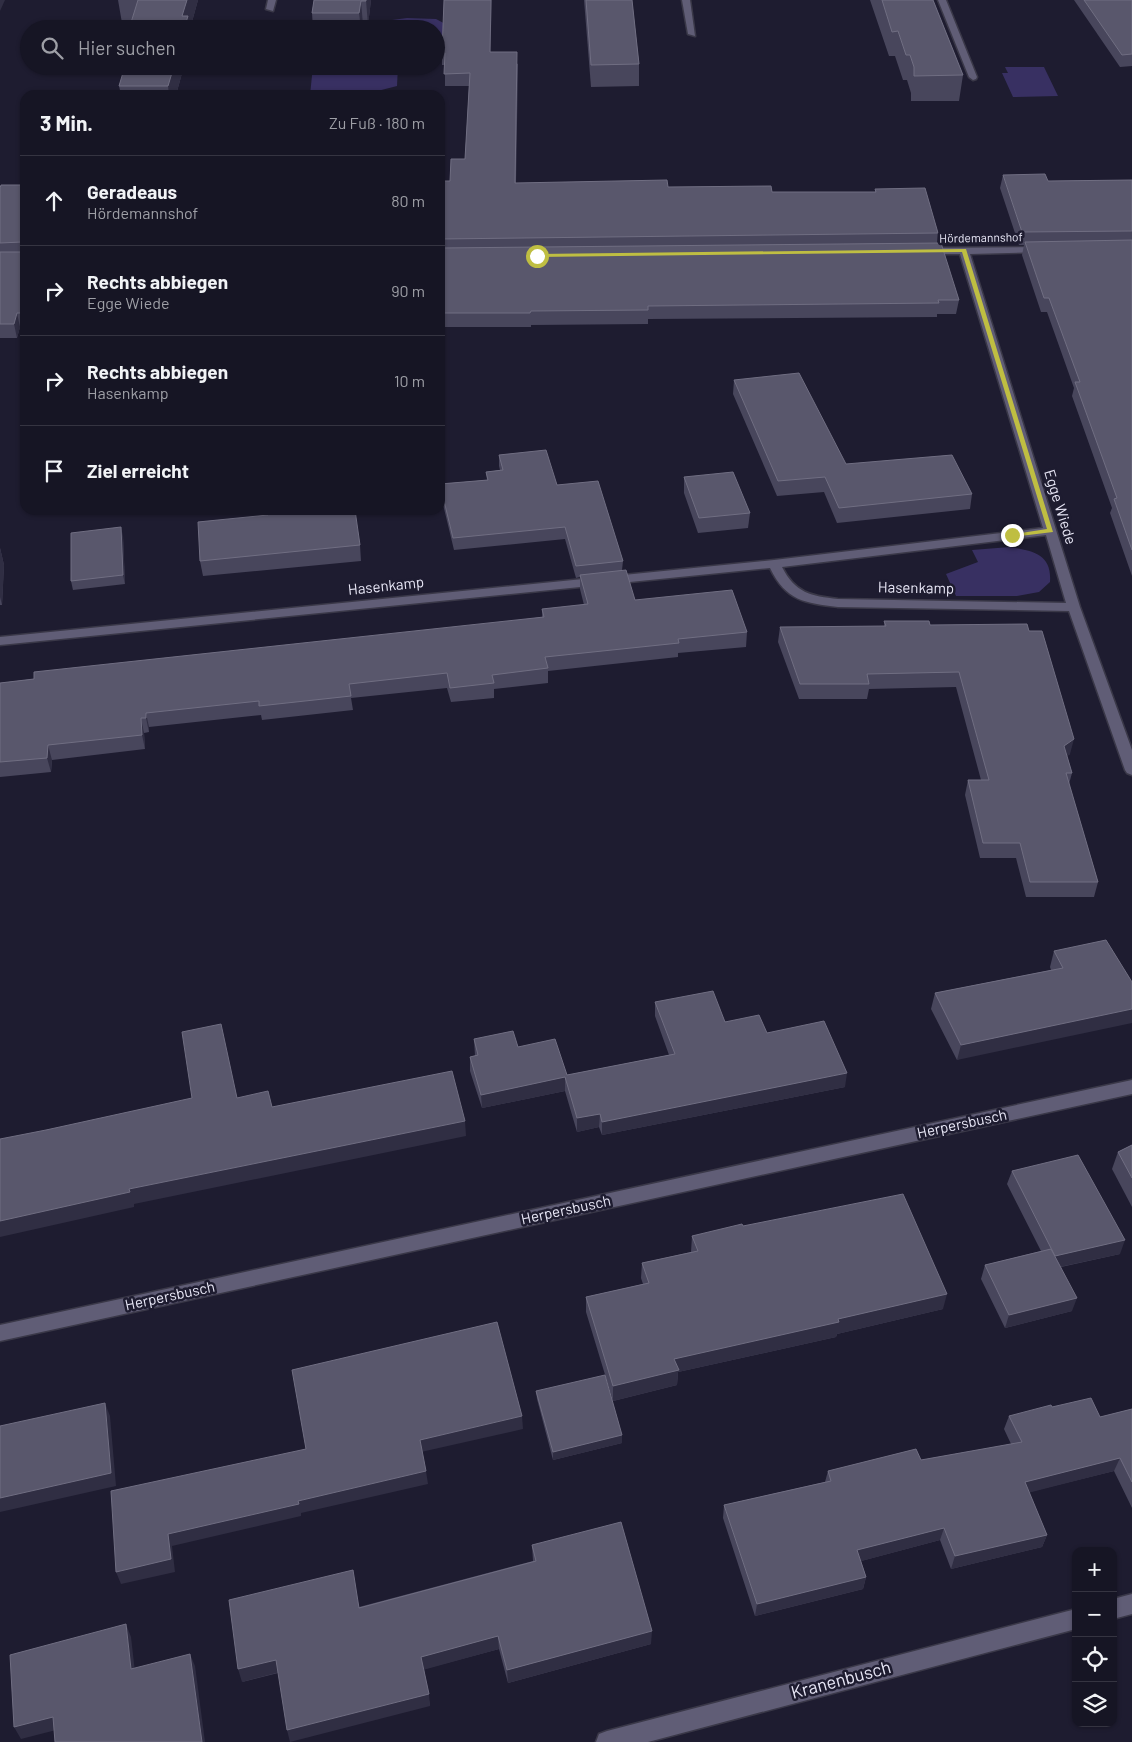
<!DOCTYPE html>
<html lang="de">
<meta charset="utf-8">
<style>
body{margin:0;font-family:Barlow,sans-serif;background:#1f1e2c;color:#f1f3f6}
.controls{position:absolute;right:15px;bottom:15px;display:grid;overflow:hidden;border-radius:10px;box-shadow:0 1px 4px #0004}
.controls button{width:45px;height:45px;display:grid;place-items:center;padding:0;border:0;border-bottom:1px solid #353441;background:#161524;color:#f1f3f6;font:25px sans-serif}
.stop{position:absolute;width:15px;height:15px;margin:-11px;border:4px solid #bfbe42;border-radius:50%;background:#fff}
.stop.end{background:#bfbe42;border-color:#fff;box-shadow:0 1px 5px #0008}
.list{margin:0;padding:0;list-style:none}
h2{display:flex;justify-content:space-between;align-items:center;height:65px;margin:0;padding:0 20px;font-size:21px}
h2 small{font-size:16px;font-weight:400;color:#9e9fa6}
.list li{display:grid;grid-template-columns:32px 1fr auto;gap:15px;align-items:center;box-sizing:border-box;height:90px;padding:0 20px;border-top:1px solid #353441}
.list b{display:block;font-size:19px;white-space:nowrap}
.list p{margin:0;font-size:16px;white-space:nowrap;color:#9e9fa6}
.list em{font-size:16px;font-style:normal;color:#9e9fa6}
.icon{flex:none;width:28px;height:28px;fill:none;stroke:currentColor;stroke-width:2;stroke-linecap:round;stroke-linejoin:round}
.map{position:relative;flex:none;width:1132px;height:1742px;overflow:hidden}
.search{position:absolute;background:#161524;box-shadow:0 1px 4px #0004;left:20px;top:20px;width:425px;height:55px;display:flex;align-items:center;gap:12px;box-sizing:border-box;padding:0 18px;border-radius:28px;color:#9e9fa6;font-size:19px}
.panel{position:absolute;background:#161524;box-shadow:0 1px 4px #0004;left:20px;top:90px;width:425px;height:425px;border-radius:15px}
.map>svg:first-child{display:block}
</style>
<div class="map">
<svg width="1132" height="1742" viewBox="0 0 1132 1742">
<rect width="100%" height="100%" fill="#1e1c30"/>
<g fill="#383062">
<path d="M407,18L436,19L466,35H436V29H391L392,20Z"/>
<path d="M313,66H398L397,86L362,95H310Z"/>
<path d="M1005,67H1044L1058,96L1013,97L1002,73H1008Z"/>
<path d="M1010,547C1033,551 1052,554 1050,582L1039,592L1017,596H956L946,574L978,562L972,550Z"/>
</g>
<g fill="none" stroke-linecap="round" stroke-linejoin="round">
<defs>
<g id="minor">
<path d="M268,0H276L273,11L266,9Z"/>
<path d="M682,0H690L695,36L688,34Z"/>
<path d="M938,0H946L977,77L976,79L973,80L969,77Z"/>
<path d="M1043,247L1047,248V252L970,254L1080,607L1132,750V775L1127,773L1125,770L1069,611L838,607C805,603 786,601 770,568L0,645V637L774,560L1043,528L960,254H924L919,251L924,248ZM1046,535L1066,603L838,599C811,596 795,593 782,567Z"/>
<path d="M1132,1080V1094L0,1341V1325Z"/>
<path d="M1132,1594V1614L1113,1619V1599Z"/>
<path d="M1076,1609V1629L648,1742H596L599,1734L607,1731Z"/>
</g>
</defs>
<use href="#minor" stroke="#3a3848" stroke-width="3"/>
<use href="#minor" fill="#605d76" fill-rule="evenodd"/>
</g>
<g fill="#48465c">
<path d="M118,0H198L190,29H129L131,23H122Z"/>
<path d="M314,0H371L368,25H363V29H313L312,13Z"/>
<path d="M584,0H632L639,64V86L591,87Z"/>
<path d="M870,0H933L963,75L959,101H911V93L907,80H903L895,56H889Z"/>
<path d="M1074,0H1132V66L1120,67Z"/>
<path d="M491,52L518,64L516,183L668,187L772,192H875V189L938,233L937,243L959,300L956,314H937V317L648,319V324L531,325V327H440V181H450L465,159L469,86H445V65H442V53Z"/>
<path d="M123,66H184L176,95H121L119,86L124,71Z"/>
<path d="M1003,175L1048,181L1132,180V576L1110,513L1112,508L1072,396L1074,388L1047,312H1041L1022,255L1024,245H1019L1000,188Z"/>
<path d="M25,185V327H20L17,338H0V188Z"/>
<path d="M734,380L846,464L972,494L970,509L837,523L824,492L777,496L733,394Z"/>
<path d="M499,455L557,485L623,561L622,570L635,600L747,632L746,647L678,653V657L548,671V683L494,689V698L451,702L447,688L351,698L353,710L262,720L261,715L149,727V732L144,733L145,749L52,760L51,772L0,777V683L542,617V609L584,605L580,589V577L576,578L565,539L454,550L441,496L440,484L487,480L486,472L500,470L499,466Z"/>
<path d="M684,477L750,513L748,528L698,533L684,493Z"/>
<path d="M268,515L360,545L361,561L203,576L200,561Z"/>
<path d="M123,536L125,584L73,590L71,581Z"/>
<path d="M0,548L4,565L2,605H0Z"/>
<path d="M884,621L930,625L1029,631L1070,754L1067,756L1072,773L1069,784L1098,882L1094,897H1026L1016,858H980L965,795L968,780H981L956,687L869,689L867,699H799L778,642L780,627L884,626Z"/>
<path d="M1054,951L1132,982L957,1060L931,1009L935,993L1051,970L1050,967Z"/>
<path d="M655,1002L767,1033L845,1087L602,1135L599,1127L577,1132L565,1091L482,1108L470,1071V1057L475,1056L474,1039L518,1047L567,1075L669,1055L655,1016Z"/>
<path d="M1132,1145V1207L1112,1169L1118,1152Z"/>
<path d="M1012,1171L1120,1254L1061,1267L1072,1311L1005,1328L981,1279L985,1265L1041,1251L1007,1184Z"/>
<path d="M743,1226L943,1309L837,1334L836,1337L678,1372L677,1385L613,1401L586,1312V1297L643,1284L641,1278L642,1263L691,1252L692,1236Z"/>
<path d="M536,1391L622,1443L553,1460L537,1399Z"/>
<path d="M1052,1407L1100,1417L1132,1409V1508L1114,1471L1029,1492L1047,1535L1042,1547L951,1569L940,1540L861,1561L866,1577L863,1589L755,1616L723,1518L724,1505L825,1482L828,1471L921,1460L1011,1444L1004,1429L1009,1416Z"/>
<path d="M532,1545L651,1644L508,1683L499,1649L424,1669L430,1706L278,1673L242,1682L359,1607L533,1561Z"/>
</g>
<g fill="#302e43">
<path d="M0,0H5L0,11Z"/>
<path d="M187,0H198L190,29H184L182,16Z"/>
<path d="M366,0H371L368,25Z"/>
<path d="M491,0H492L490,65V52Z"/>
<path d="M361,1L363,25V29H361L359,13Z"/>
<path d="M174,66H184L176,95H169L168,86Z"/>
<path d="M17,313L20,327L17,338L14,324Z"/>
<path d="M121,527L123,536L125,584L123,575Z"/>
<path d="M0,548L4,565L2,605L0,597Z"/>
<path d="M146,713L149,727V732L146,718Z"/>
<path d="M141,718L144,733L145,749L142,735Z"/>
<path d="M1074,739L1070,754L1060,762L1064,746Z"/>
<path d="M48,745L52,760L51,772L47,758Z"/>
<path d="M1132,1009V1023L957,1060L961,1045Z"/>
<path d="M847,1073L845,1087L602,1135V1122Z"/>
<path d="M565,1077V1091L482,1108L481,1095Z"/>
<path d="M600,1114L599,1127L577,1132V1118Z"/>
<path d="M465,1121L466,1136L134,1204V1207L0,1237V1221L129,1189Z"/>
<path d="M1125,1240L1120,1254L1050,1269L1055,1256Z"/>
<path d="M947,1294L943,1309L837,1334L836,1337L678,1372L677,1385L613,1401V1386L674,1359L838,1319Z"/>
<path d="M1077,1298L1072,1311L1005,1328L1009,1315Z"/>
<path d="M105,1403L110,1416L116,1486L0,1512V1498Z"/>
<path d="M522,1416L523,1429L421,1452L420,1440Z"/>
<path d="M622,1435V1443L553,1460V1452Z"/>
<path d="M1120,1458L1114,1471L1020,1495L1025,1482Z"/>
<path d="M426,1471L428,1484L301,1513V1516L172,1546L175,1572L121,1584L116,1572L168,1534L298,1501Z"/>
<path d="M944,1528L940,1540L854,1563L857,1550Z"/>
<path d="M1047,1535L1042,1547L951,1569L955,1556Z"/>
<path d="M866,1577L863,1589L755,1616L757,1604Z"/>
<path d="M126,1624L131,1637L136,1681L131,1669Z"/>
<path d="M652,1631L651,1644L508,1683L507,1670Z"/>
<path d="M498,1636L499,1649L423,1670L421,1657Z"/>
<path d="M190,1654L195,1666L205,1742H202Z"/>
<path d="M276,1660L280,1672L242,1682L238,1669Z"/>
<path d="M429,1694L430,1706L290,1742L287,1730Z"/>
<path d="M53,1717L60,1729L21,1739L14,1727Z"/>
</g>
<g fill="#59576c" stroke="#706e82">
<path d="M138,0H187L182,16H188L184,29H129Z"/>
<path d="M314,0H366V1H361L359,13H312Z"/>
<path d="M444,0H491L490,52H517L515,183L667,180L668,187L771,186L772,192H876L875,189L925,188L938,233L440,239V181H450L451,159H465L470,73L444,74L445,53H442Z"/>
<path d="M586,0H632L639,64L591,65Z"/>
<path d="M882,0H933L963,75L914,76V67L910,55H906L898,31L892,32Z"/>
<path d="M1084,0H1132V54L1122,55Z"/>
<path d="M125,66H174L168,86H119Z"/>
<path d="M1045,174L1048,181L1132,180V231L1022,232L1003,175Z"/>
<path d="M1,185H25V313H17L14,324H0V252H22L24,250L22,242L0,243V188Z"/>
<path d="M1132,240V550L1114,499L1117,498L1075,382H1080L1049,298H1044L1025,242Z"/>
<path d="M941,243L959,300H938L939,303L648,306V310L531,311L530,313H440V248Z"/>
<path d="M799,373L846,464L952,455L972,494L839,508L825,477L778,481L734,380Z"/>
<path d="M546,450L557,485L598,481L623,561L576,566L565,527L453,538L440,484L488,480L486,472L503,470L499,455Z"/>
<path d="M733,472L750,513L699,518L684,477Z"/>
<path d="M267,510H355L360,545L200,561L198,522L268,515Z"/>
<path d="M121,527L123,575L71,581V533Z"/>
<path d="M626,570L635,600L732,590L747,632L678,639L679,643L545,657L548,668L492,675L494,683L450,688L447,673L349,684L351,696L259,706V701L146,713V718H141L142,735L48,745L47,758L0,762V683L34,679V672L544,617L542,609L588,604L580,575Z"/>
<path d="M884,621H929L930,625L1027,624L1029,631H1042L1074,739L1064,746L1072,773H1066L1098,882H1030L1020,843H983L968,780H989L959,672L867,674L869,684H800L780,627L886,626Z"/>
<path d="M1106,940L1132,982V1009L961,1045L935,993L1063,968L1054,951Z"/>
<path d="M713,991L725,1022L759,1015L767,1033L824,1021L847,1073L602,1122L600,1114L577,1118L565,1077L481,1095L470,1057L478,1055L474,1039L513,1031L518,1047L555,1039L567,1075L675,1054L655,1002Z"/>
<path d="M221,1024L237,1098L268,1091L272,1107L452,1071L465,1121L129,1189L130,1192L0,1221V1139L46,1130L192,1098L182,1032Z"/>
<path d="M1132,1145V1178L1118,1152Z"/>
<path d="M1078,1155L1125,1240L1055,1256L1012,1171Z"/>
<path d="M903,1194L947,1294L838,1319L839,1322L674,1359L679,1370L613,1386L586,1297L649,1283L642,1263L698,1251L692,1236L742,1224L743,1226Z"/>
<path d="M1051,1249L1077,1298L1009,1315L985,1265Z"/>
<path d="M497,1322L522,1416L420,1440L426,1471L298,1501L299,1504L168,1534L171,1559L116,1572L111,1491L306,1449L292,1370Z"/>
<path d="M605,1375L622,1435L553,1452L536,1391Z"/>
<path d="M1091,1398L1100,1417L1132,1409V1482L1120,1458L1025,1482L1047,1535L955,1556L944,1528L857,1550L866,1577L757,1604L724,1505L831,1481L828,1471L916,1449L921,1460L1022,1442L1009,1416L1051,1405L1052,1407Z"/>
<path d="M105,1403L111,1473L0,1498V1426Z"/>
<path d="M621,1522L652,1631L507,1670L498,1636L421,1657L429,1694L287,1730L276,1660L238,1669L229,1600L353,1570L359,1608L536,1561L532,1545Z"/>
<path d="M126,1624L131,1669L190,1654L202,1742H55L53,1717L14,1727L10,1655Z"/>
</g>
<path fill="#bfbe42" d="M966,249L1053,532L1012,537L1008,535L1047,529L962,252L537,257L534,256L537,254Z"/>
<g text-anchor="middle" stroke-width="5" stroke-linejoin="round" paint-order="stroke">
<g font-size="12" fill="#e8e7f6" stroke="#1e1c30">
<text transform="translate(981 238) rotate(-1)" y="4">Hördemannshof</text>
</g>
<g font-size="15" fill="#e8e7f6" stroke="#1e1c30">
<text transform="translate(1060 507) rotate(73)" y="5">Egge Wiede</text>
<text transform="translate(386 586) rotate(-6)" y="5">Hasenkamp</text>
<text transform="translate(916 588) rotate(1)" y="5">Hasenkamp</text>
<text transform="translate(962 1124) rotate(-12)" y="5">Herpersbusch</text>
<text transform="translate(566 1210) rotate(-12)" y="5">Herpersbusch</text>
<text transform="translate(170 1296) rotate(-12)" y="5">Herpersbusch</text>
</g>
<g font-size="18" fill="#e8e7f6" stroke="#1e1c30">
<text transform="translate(841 1680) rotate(-15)" y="6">Kranenbusch</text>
</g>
</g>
</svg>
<div class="controls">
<button>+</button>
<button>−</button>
<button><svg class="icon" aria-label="locate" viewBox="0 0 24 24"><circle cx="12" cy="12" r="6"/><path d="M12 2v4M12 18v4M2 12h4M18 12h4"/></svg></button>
<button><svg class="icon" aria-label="layers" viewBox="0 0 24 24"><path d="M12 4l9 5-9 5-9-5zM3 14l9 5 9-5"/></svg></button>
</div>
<div class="stop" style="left:537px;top:256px"></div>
<div class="stop end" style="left:1012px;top:535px"></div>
<div class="search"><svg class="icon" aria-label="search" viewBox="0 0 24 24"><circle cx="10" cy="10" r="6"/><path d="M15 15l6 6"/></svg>Hier suchen</div>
<section class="panel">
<h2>3 Min.<small>Zu Fuß · 180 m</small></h2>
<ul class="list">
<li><svg class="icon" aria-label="ahead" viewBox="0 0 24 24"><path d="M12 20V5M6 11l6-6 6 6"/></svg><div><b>Geradeaus</b><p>Hördemannshof</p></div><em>80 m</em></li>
<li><svg class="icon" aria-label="right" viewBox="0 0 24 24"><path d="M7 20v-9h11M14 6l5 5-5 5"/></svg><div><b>Rechts abbiegen</b><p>Egge Wiede</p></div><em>90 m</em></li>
<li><svg class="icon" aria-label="right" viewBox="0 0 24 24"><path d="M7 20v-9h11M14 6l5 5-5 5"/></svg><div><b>Rechts abbiegen</b><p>Hasenkamp</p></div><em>10 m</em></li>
<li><svg class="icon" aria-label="arrive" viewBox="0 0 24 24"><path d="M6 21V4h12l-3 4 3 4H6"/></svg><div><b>Ziel erreicht</b></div></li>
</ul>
</section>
</div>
